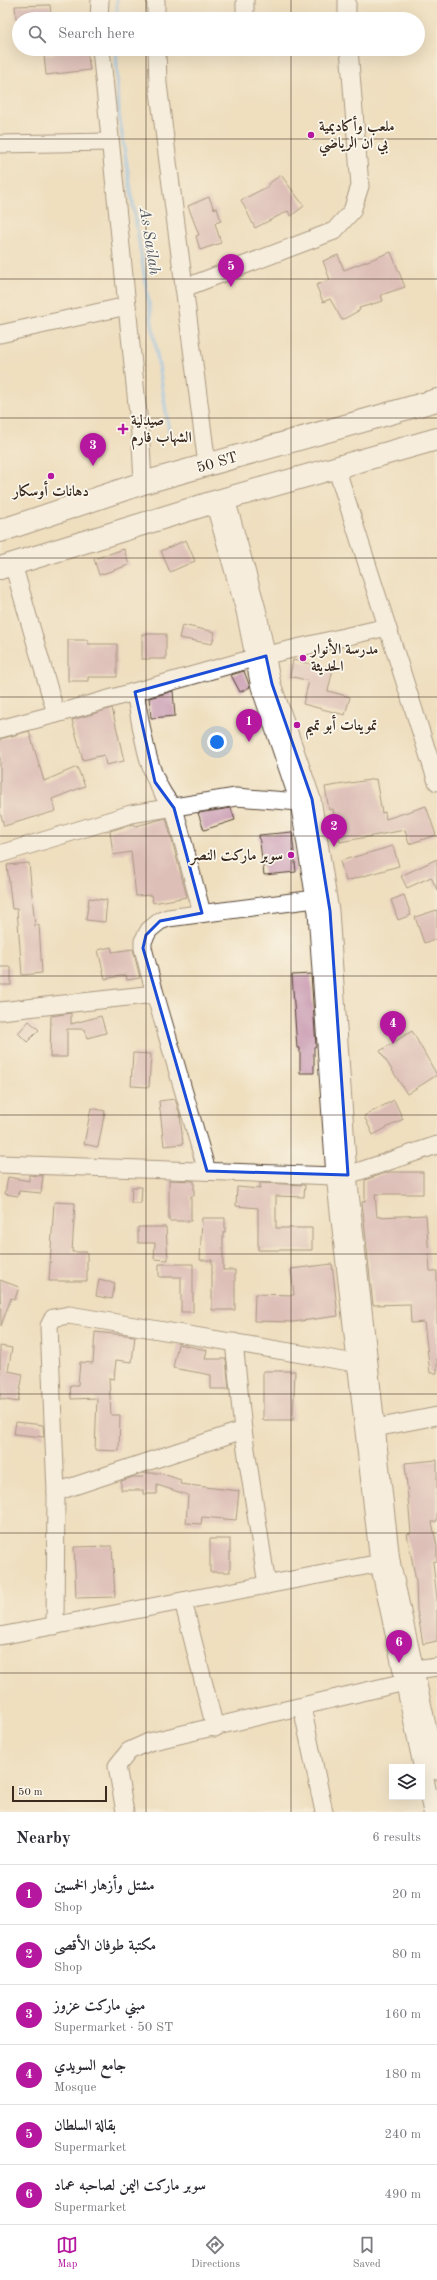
<!DOCTYPE html>
<meta charset="utf-8">
<style>
body{margin:0;font-family:"Old Standard TT",Amiri,serif;background:#f2f2f3;color:#2b2b33}
.controls{position:absolute;right:12px;bottom:12px;display:grid;overflow:hidden;border-radius:0px;box-shadow:0 4px 16px #0002}
.controls button{width:36px;height:36px;display:grid;place-items:center;padding:0;border:0;border-bottom:1px solid #e1e1e2;background:#fff;color:#2b2b33;font:20px sans-serif}
.scale{position:absolute;left:12px;bottom:10px;width:95px;box-sizing:border-box;padding-left:4px;border:2px solid #3b2a1e;border-top:0;font-size:11px;line-height:14px;white-space:nowrap;color:#3b2a1e;-webkit-text-stroke:3px #fbf7ec;paint-order:stroke}
.you{position:absolute;left:217px;top:742px;width:14px;height:14px;margin:-10px;border:3px solid #fff;border-radius:50%;background:#1a73e8;box-shadow:0 0 0 6px #1a73e833}
.badge{display:grid;place-items:center;width:26px;height:26px;border-radius:50%;background:#b5179e;color:#fff;font-size:13px;font-weight:700}
.pin{position:absolute;translate:-50% -33px;filter:drop-shadow(0 1px 2px #0008)}
.pin::after{content:'';position:absolute;top:21px;width:14px;height:12px;background:inherit;clip-path:polygon(0 0,100% 0,50% 100%)}
.list{margin:0;padding:0;list-style:none}
h2{display:flex;justify-content:space-between;align-items:center;height:52px;margin:0;padding:0 16px;font-size:17px}
h2 small{font-size:13px;font-weight:400;color:#7c7c81}
.list li{display:grid;grid-template-columns:26px 1fr auto;gap:12px;align-items:center;box-sizing:border-box;height:60px;padding:0 16px;border-top:1px solid #e1e1e2}
.list b{display:block;font-size:15px;white-space:nowrap}
.list p{margin:0;font-size:13px;white-space:nowrap;color:#7c7c81}
.list em{font-size:13px;font-style:normal;color:#7c7c81}
.icon{flex:none;width:22px;height:22px;fill:none;stroke:currentColor;stroke-width:2;stroke-linecap:round;stroke-linejoin:round}
.map{position:relative;flex:none;width:437px;height:1812px;overflow:hidden}
.search{position:absolute;background:#fff;box-shadow:0 4px 16px #0002;left:12px;right:12px;top:12px;height:44px;display:flex;align-items:center;gap:10px;box-sizing:border-box;padding:0 14px;border-radius:22px;color:#7c7c81;font-size:15px}
.sheet{height:412px;background:#fff}
nav{display:flex;justify-content:space-around;align-items:center;box-sizing:border-box;height:56px;border-top:1px solid #e1e1e2;background:#fff;font-size:11px;color:#7c7c81}
nav a{display:grid;justify-items:center;gap:2px}
nav .on{color:#b5179e}
.map>svg:first-child{display:block}
</style>
<div class="map">
<svg width="437" height="1812" viewBox="0 0 437 1812">
<rect width="100%" height="100%" fill="#fbf7ec"/>
<filter id="ink" filterUnits="userSpaceOnUse"><feTurbulence type="fractalNoise" baseFrequency=".025" numOctaves="2"/><feDisplacementMap in="SourceGraphic" scale="8" xChannelSelector="R" yChannelSelector="G"/><feConvolveMatrix kernelMatrix="1 2 1 2 8 2 1 2 1" color-interpolation-filters="sRGB"/></filter>
<filter id="wash" filterUnits="userSpaceOnUse"><feTurbulence type="fractalNoise" baseFrequency=".012" numOctaves="4" result="noise"/><feDisplacementMap in="SourceGraphic" scale="16" xChannelSelector="R" yChannelSelector="G"/><feGaussianBlur stdDeviation="0.9" result="paint"/><feColorMatrix in="noise" values="0 0 0 0 0 0 0 0 0 0 0 0 0 0 0 0 0 1.4 0 .05"/><feComposite in="paint" operator="in"/></filter>
<g filter="url(#wash)">
<rect width="100%" height="100%" fill="#efdfbf"/>
<g fill="none" stroke-linecap="round" stroke-linejoin="round">
<g stroke="#82bdf4" stroke-width="4">
<path d="M117,19V0"/>
<path d="M116,49L119,115L170,437"/>
</g>
</g>
<g id="blocks">
<g fill="#c899b0">
<path d="M50,5L51,18L16,19L15,6Z"/>
<path d="M87,50L90,70L46,75L44,55Z"/>
<path d="M281,175L304,206L291,216L288,211L255,228L241,200L269,186L268,184Z"/>
<path d="M209,197L214,209L217,208L221,221L215,223L221,243L200,250L196,236L199,235L188,206Z"/>
<path d="M391,252L405,287L381,295L383,301L359,308L360,310L342,320L330,299L323,302L316,285L330,280L323,261L338,255L344,270Z"/>
<path d="M186,540L195,561L170,572L161,551Z"/>
<path d="M124,549L129,565L99,575L94,559Z"/>
<path d="M182,625L215,632L212,644L179,638Z"/>
<rect x="142" y="634" width="24" height="25"/>
<path d="M68,640H88V644H117V677H88V681H68Z"/>
<path d="M293,660L333,669L328,691L350,697L345,715L303,704L309,681L290,676Z"/>
<path d="M244,671L250,687L240,692L231,675Z"/>
<path d="M173,691L175,716L151,718L149,698Z"/>
<path d="M112,708L124,761L106,765L104,755L83,760L72,720Z"/>
<path d="M29,731L44,781L77,767L85,786L52,799L56,811L4,826L0,812V739Z"/>
<path d="M376,779L382,813L385,812L386,819L426,806L436,835L409,844L405,830L340,842L333,809L329,810L325,787Z"/>
<path d="M231,808L235,820L204,830L198,813Z"/>
<path d="M166,818L187,897L153,903L152,895L136,896L131,852L113,855L110,831L133,824L136,826Z"/>
<path d="M292,832L296,872L264,875L259,835Z"/>
<path d="M393,846L399,866L346,881L340,861Z"/>
<path d="M437,859V890L431,877L407,888L401,876Z"/>
<path d="M29,863L35,926L39,925L42,973L22,975L17,909H12L7,865Z"/>
<path d="M404,895L411,915L398,920L391,900Z"/>
<path d="M89,898L107,900L105,922L86,920Z"/>
<path d="M437,910V939L424,943L415,917Z"/>
<path d="M111,947L112,952L133,949L140,978L127,980L126,975L105,979L98,950Z"/>
<rect x="0" y="967" width="11" height="18"/>
<path d="M311,974L316,1046L314,1047V1073H300V1048H297L292,975Z"/>
<path d="M71,1013V1024L101,1016L106,1033L87,1038L84,1029H67V1057H50L51,1016Z"/>
<path d="M29,1021L39,1030L27,1042L18,1033Z"/>
<path d="M412,1031L437,1075L407,1094L380,1051Z"/>
<path d="M133,1053L151,1054L149,1087L131,1086Z"/>
<path d="M175,1099L180,1115L183,1144L164,1146L159,1101Z"/>
<path d="M394,1100L403,1119L373,1135L364,1116Z"/>
<path d="M91,1108L105,1111L98,1147L84,1144Z"/>
<path d="M389,1172H423V1194H375L377,1217L426,1215L430,1271H437V1373H430L424,1322L411,1323L410,1304L373,1305L362,1202L365,1201V1180Z"/>
<path d="M29,1175L43,1176L41,1193L19,1191L18,1196L5,1194L8,1177L29,1181Z"/>
<path d="M169,1180L194,1181V1196H191V1221H169Z"/>
<path d="M260,1183L305,1185L304,1197L276,1196V1228H312V1250H258V1208L236,1206L237,1187L260,1189Z"/>
<path d="M132,1187H142L141,1203H131Z"/>
<path d="M54,1202L75,1203L72,1252H87V1281H49Z"/>
<path d="M202,1218H225V1232H223V1270H235V1310H212V1260H200Z"/>
<path d="M138,1227H166L168,1260L154,1259L155,1243H138Z"/>
<path d="M159,1264H193V1312H181V1277H159Z"/>
<path d="M332,1264L338,1316L293,1322L254,1321L255,1294L294,1295L291,1269Z"/>
<path d="M99,1279L115,1283L112,1299L96,1296Z"/>
<path d="M0,1280L19,1287L15,1299L11,1298L1,1326Z"/>
<path d="M95,1332L135,1336L132,1362L116,1360L114,1379L109,1378L111,1415H120L119,1451L95,1450L97,1398L71,1399L70,1385H78L80,1362L93,1363Z"/>
<path d="M178,1344L207,1350L205,1359H226L229,1389H211V1375L173,1368Z"/>
<path d="M0,1346L12,1348L8,1371L23,1374L18,1402L0,1399Z"/>
<path d="M263,1371H295L293,1420H263Z"/>
<path d="M16,1422L43,1425L44,1437L14,1434Z"/>
<path d="M437,1460V1521L432,1522L437,1546V1561L433,1562L437,1599V1641L423,1644L417,1610L416,1581L407,1534L411,1533L405,1463Z"/>
<path d="M144,1473H160L181,1480L180,1484L239,1491L236,1520L202,1517L201,1524L186,1523L188,1495L157,1485V1494H143V1490H121V1481L133,1477H143Z"/>
<rect x="210" y="1539" width="20" height="33"/>
<path d="M112,1546L115,1597L76,1598L74,1547Z"/>
</g>
</g>
</g>
<g filter="url(#ink)">
<use href="#blocks" fill-opacity="0" stroke="#564536" stroke-width="1"/>
<g fill="none" stroke-linecap="round" stroke-linejoin="round">
<defs>
<g id="minor">
<path d="M156,0V19"/>
<path d="M245,0V19"/>
<path d="M347,0V19"/>
<path d="M99,19L100,0"/>
<path d="M101,49L141,444L143,483"/>
<path d="M157,49L158,84L207,465"/>
<path d="M0,144L110,142"/>
<path d="M184,288L334,231L352,211L360,186L349,49"/>
<path d="M0,334L127,306"/>
<path d="M336,467L437,782"/>
<path d="M226,499L257,609L272,684L312,799L330,911L348,1175L391,1561L437,1771"/>
<path d="M214,502L245,611L260,687L299,802L317,912L335,1176L379,1563L432,1812"/>
<path d="M135,692C142,729 147,780 174,808L202,913"/>
<path d="M56,714L254,658L387,627"/>
<path d="M0,729L56,714L13,564"/>
<path d="M0,854L131,814L236,797L299,802"/>
<path d="M0,1011L155,994"/>
<path d="M0,1164L335,1176L348,1175L437,1145"/>
<path d="M207,1171L155,994L143,948V941L149,930L160,921L168,918L315,899"/>
<path d="M234,1342L243,1430"/>
<path d="M365,1430L437,1416"/>
<path d="M56,1492L243,1430L267,1585"/>
<path d="M183,1601L215,1728"/>
<path d="M55,1626L56,1492L49,1326L53,1318L69,1315L355,1363"/>
<path d="M0,1636L391,1561"/>
<path d="M416,1670L437,1667"/>
<path d="M302,1707L324,1812"/>
<path d="M125,1812L117,1766L129,1751L149,1742L405,1682"/>
</g>
<g id="major">
<path d="M0,531L143,483L437,400"/>
<path d="M0,568L214,502L437,439"/>
</g>
</defs>
<use href="#minor" stroke="#564536" stroke-width="19"/>
<use href="#major" stroke="#564536" stroke-width="24"/>
<use href="#minor" stroke="#fff" stroke-width="17"/>
<use href="#major" stroke="#fff" stroke-width="22"/>
</g>
</g>
<path d="M0 0H437V1812H0ZM266,656L272,684L312,799L330,911L348,1175L207,1171L143,948L146,935L160,921L202,913L174,808L155,782L135,692Z" fill="#efdfbf" fill-opacity=".55" fill-rule="evenodd"/>
<path fill="none" stroke="#1d4ed8" stroke-width="3" stroke-linejoin="round" d="M266,656L272,684L312,799L330,911L348,1175L207,1171L143,948L146,935L160,921L202,913L174,808L155,782L135,692Z"/>
<path fill="none" stroke="#3b2a1e" stroke-width="1" stroke-opacity="0.55" d="M146,0V19M291,0V19M146,49V1812M291,49V1812M0,139H437M0,279H437M0,418H437M0,558H437M0,697H437M0,836H437M0,976H437M0,1115H437M0,1254H437M0,1394H437M0,1533H437M0,1673H437"/>
<g fill="#b5179e" stroke="#fbf7ec" stroke-width="1.5">
<circle cx="311" cy="135" r="4"/>
<path d="M121 423h4v4h4v4h-4v4h-4v-4h-4v-4h4z"/>
<circle cx="51" cy="476" r="4"/>
<circle cx="303" cy="658" r="4"/>
<circle cx="297" cy="725" r="4"/>
<circle cx="291" cy="855" r="4"/>
</g>
<g text-anchor="middle" stroke-width="3.5" stroke-linejoin="round" paint-order="stroke">
<g font-size="15" font-weight="bold" fill="#3b2a1e" stroke="#fbf7ec" text-anchor="start">
<text x="319" y="131">ملعب وأكاديمية<tspan x="319" dy="17">بي ان الرياضي</tspan></text>
<text x="131" y="425">صيدلية<tspan x="131" dy="17">الشهاب فارم</tspan></text>
<text x="51" y="496" text-anchor="middle">دهانات أوسكار</text>
<text x="311" y="654">مدرسة الأنوار<tspan x="311" dy="17">الحديثة</tspan></text>
<text x="305" y="730">تموينات أبو تميم</text>
<text x="283" y="860" text-anchor="end">سوبر ماركت النصر</text>
</g>
<g font-size="15" fill="#3b2a1e" stroke="#fbf7ec">
<text transform="translate(217 462) rotate(-16)" y="5">50 ST</text>
</g>
<g font-size="16" font-style="italic" fill="#50565e" stroke="#fbf7ec">
<text transform="translate(151 241) rotate(81)" y="6">As Sailah</text>
</g>
</g>
</svg>
<div class="controls">
<button><svg class="icon" aria-label="layers" viewBox="0 0 24 24"><path d="M12 4l9 5-9 5-9-5zM3 14l9 5 9-5"/></svg></button>
</div>
<div class="scale">50 m</div>
<div class="you"></div>
<div class="pin badge" style="left:249px;top:742px">1</div>
<div class="pin badge" style="left:334px;top:847px">2</div>
<div class="pin badge" style="left:93px;top:466px">3</div>
<div class="pin badge" style="left:393px;top:1044px">4</div>
<div class="pin badge" style="left:231px;top:287px">5</div>
<div class="pin badge" style="left:399px;top:1663px">6</div>
<div class="search"><svg class="icon" aria-label="search" viewBox="0 0 24 24"><circle cx="10" cy="10" r="6"/><path d="M15 15l6 6"/></svg>Search here</div>
</div>
<section class="sheet">
<h2>Nearby<small>6 results</small></h2>
<ul class="list">
<li><span class="badge">1</span><div><b>مشتل وأزهار الخمسين</b><p>Shop</p></div><em>20 m</em></li>
<li><span class="badge">2</span><div><b>مكتبة طوفان الأقصى</b><p>Shop</p></div><em>80 m</em></li>
<li><span class="badge">3</span><div><b>مبني ماركت عزوز</b><p>Supermarket · 50 ST</p></div><em>160 m</em></li>
<li><span class="badge">4</span><div><b>جامع السويدي</b><p>Mosque</p></div><em>180 m</em></li>
<li><span class="badge">5</span><div><b>بقالة السلطان</b><p>Supermarket</p></div><em>240 m</em></li>
<li><span class="badge">6</span><div><b>سوبر ماركت اليمن لصاحبه عماد</b><p>Supermarket</p></div><em>490 m</em></li>
</ul>
</section>
<nav>
<a class="on"><svg class="icon" aria-label="map" viewBox="0 0 24 24"><path d="M3 6l6-2 6 2 6-2v14l-6 2-6-2-6 2zM9 4v14M15 6v14"/></svg>Map</a>
<a><svg class="icon" aria-label="directions" viewBox="0 0 24 24"><path d="M12 3l9 9-9 9-9-9zM9 14v-3h6M13 9l2 2-2 2"/></svg>Directions</a>
<a><svg class="icon" aria-label="saved" viewBox="0 0 24 24"><path d="M7 4h10v16l-5-4-5 4z"/></svg>Saved</a>
</nav>
